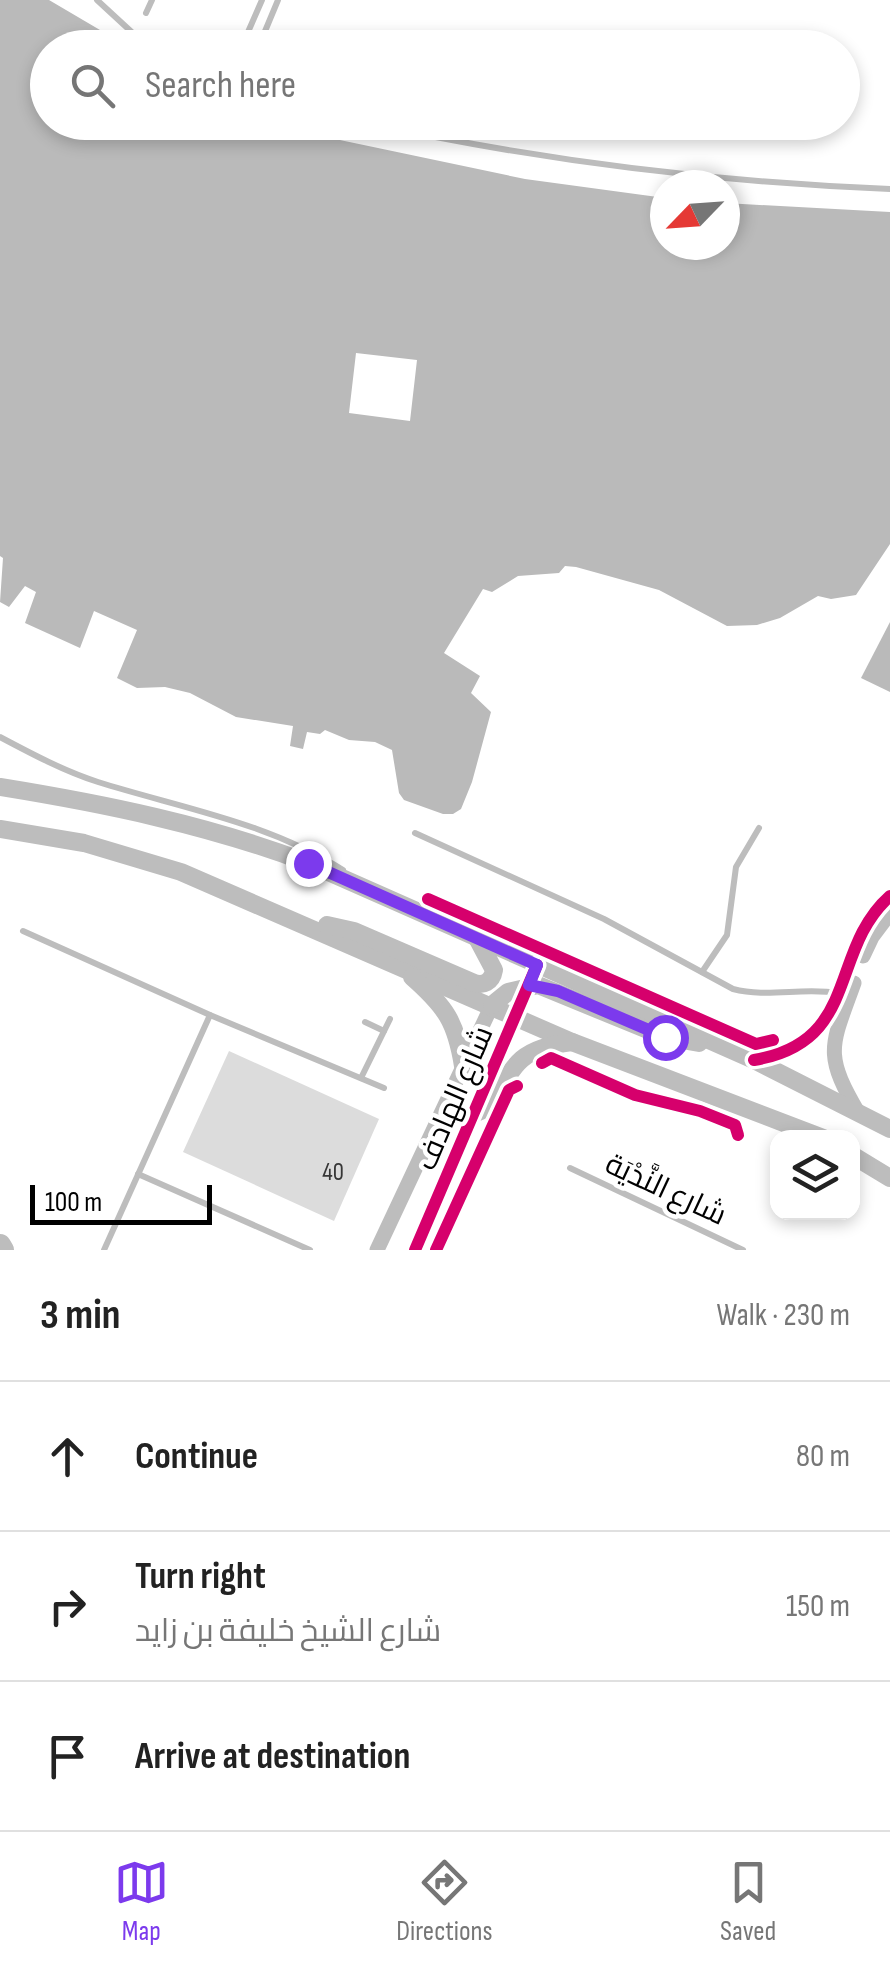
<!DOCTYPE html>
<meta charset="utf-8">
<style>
body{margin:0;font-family:"Sofia Sans Condensed",Cairo,sans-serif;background:#f2f2f2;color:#222}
.controls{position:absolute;right:30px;bottom:30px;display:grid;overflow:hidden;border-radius:20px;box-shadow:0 5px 15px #0003}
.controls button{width:90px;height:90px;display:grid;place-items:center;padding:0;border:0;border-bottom:2px solid #e0e0e0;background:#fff;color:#222;font:50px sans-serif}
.compass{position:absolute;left:650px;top:170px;width:90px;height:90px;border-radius:50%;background:#fff;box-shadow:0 5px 15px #0003;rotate:245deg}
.scale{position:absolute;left:30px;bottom:25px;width:182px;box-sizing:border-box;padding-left:10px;border:5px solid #000;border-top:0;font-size:28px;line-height:35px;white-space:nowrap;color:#000;-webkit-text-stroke:8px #fff;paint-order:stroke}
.stop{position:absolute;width:30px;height:30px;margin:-22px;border:8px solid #7c3aed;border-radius:50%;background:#fff}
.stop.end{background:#7c3aed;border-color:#fff;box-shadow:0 2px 10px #0008}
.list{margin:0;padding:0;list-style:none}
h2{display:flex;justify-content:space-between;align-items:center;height:130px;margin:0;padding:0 40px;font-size:42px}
h2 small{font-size:32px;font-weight:400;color:#767676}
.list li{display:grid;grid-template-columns:65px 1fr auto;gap:30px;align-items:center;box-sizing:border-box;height:150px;padding:0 40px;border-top:2px solid #e0e0e0}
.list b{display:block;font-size:38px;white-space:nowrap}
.list p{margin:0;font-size:32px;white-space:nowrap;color:#767676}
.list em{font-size:32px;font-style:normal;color:#767676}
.icon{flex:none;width:55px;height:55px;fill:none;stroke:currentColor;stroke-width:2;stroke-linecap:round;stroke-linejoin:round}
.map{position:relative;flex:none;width:890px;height:1250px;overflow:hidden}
.search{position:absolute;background:#fff;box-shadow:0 5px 15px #0003;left:30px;right:30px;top:30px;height:110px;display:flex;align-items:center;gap:25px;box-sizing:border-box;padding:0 35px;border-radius:55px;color:#767676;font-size:38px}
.sheet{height:580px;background:#fff}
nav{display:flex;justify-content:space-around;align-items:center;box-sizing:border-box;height:140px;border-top:2px solid #e0e0e0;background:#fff;font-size:28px;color:#767676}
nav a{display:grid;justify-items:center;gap:5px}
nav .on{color:#7c3aed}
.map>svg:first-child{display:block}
</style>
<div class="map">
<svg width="890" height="1250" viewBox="0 0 890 1250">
<rect width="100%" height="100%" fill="#fff"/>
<g fill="#bababa" fill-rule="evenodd">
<path d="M0,0H49L100,30L104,47L48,48V122L259,123L525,179L665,198V245H725V203L890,212V544L856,595L831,599L818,596L780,618L757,625L727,626L659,590L576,567L565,566L559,573L518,576L492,592L483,589L444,653L480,676L471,693L491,712L472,782L461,809L453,814H443L404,800L399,793L392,750L375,742L349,740L325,730L320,734L307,732L303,749L290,746L293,726L236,717L190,693L165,687L137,688L117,678L137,630L94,611L80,648L25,623L36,592L25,586L9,607L0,602L3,558L0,556ZM356,353L417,360L410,421L349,413Z"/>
<path d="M890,622V692L861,678Z"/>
</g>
<path fill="#dcdcdc" d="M229,1051L379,1119L334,1221L183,1152Z"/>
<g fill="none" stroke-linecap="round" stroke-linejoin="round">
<g stroke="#bdbdbd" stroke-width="6">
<path d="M97,0L149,48"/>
<path d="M146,13L152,0"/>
<path d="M241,48L262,0"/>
<path d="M258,48L278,0"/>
<path d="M363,122C536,160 713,182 890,189"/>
<path d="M0,737C32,754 64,771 98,782C181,808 267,822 343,870"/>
<path d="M415,833L604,919L733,989C767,998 803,987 838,993"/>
<path d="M23,931L210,1015L384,1088"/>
<path d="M702,972L727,935L736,867L759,828"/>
<path d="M365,1022L384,1031"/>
<path d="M361,1078L390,1019"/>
<path d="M570,1168L743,1250"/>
<path d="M138,1174L310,1250"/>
<path d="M104,1250L210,1015"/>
</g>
<g stroke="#bdbdbd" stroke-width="15">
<path d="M863,956L872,937L890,913"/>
<path d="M854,983C831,1047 823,1053 859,1114"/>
<path d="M754,1060C861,1042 828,951 890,896"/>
<path d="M377,1250L492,1005"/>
<path d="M415,1250L537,965"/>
</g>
<g stroke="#bdbdbd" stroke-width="18">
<path d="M0,787C105,804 208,825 308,863L754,1060L890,1129"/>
<path d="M0,829L84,843L181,872L572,1042L823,1138"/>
<path d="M327,925L354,931L472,982C483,987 492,982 494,970L477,938"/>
<path d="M412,977C446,1007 456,1022 463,1066"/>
<path d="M492,1005L508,992L538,985L665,1037L699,1043"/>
<path d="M476,1113L492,1106C515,1061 520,1049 572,1042"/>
<path d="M852,1155L890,1178"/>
</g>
<path stroke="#bdbdbd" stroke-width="22" d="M0,1245L3,1250"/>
<defs>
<g id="cycleway">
<path d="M428,899L756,1044L773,1040"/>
<path d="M754,1060C861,1042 828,951 890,896"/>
<path d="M542,1063L551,1058L635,1095L700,1111L735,1125L738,1135"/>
<path d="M415,1250L537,965"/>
<path d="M436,1250L509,1090L517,1086"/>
</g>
</defs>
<use href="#cycleway" stroke="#fff" stroke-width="19"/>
<use href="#cycleway" stroke="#d6006c" stroke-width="12"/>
</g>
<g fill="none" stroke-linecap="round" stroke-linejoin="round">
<path stroke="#7c3aed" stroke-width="12" d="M308,863L537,965L529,985L558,991L665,1037"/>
</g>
<g text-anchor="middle" stroke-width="9" stroke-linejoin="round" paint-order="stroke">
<g font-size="25" fill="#373737">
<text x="333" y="1180">40</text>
</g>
<g font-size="30" fill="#000" stroke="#fff">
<text transform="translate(454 1098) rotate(-67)" y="10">شارع الهادف</text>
<text transform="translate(666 1189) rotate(25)" y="10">شارع النَّدْيَة</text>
</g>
</g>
</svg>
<div class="controls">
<button><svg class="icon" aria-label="layers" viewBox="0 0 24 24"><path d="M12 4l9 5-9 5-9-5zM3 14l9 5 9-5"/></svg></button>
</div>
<svg class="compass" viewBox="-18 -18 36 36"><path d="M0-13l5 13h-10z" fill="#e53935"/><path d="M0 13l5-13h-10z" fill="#767676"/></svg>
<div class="scale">100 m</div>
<div class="stop" style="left:665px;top:1037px"></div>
<div class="stop end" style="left:308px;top:863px"></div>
<div class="search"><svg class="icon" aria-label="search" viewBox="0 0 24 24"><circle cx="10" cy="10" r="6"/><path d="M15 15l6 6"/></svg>Search here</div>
</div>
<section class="sheet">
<h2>3 min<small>Walk · 230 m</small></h2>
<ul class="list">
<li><svg class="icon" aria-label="ahead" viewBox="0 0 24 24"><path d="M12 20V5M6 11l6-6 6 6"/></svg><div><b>Continue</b></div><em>80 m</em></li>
<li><svg class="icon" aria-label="right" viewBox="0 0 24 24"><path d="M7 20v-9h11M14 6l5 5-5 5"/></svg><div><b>Turn right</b><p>شارع الشيخ خليفة بن زايد</p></div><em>150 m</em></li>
<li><svg class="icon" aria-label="arrive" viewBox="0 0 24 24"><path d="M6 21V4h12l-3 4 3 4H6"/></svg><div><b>Arrive at destination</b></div></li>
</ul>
</section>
<nav>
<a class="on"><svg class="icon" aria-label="map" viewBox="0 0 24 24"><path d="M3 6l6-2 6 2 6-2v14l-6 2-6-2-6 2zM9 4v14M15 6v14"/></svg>Map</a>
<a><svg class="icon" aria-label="directions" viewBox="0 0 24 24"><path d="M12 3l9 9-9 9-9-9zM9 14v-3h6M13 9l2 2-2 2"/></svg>Directions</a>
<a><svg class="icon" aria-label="saved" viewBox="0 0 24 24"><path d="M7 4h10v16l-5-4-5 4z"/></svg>Saved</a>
</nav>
